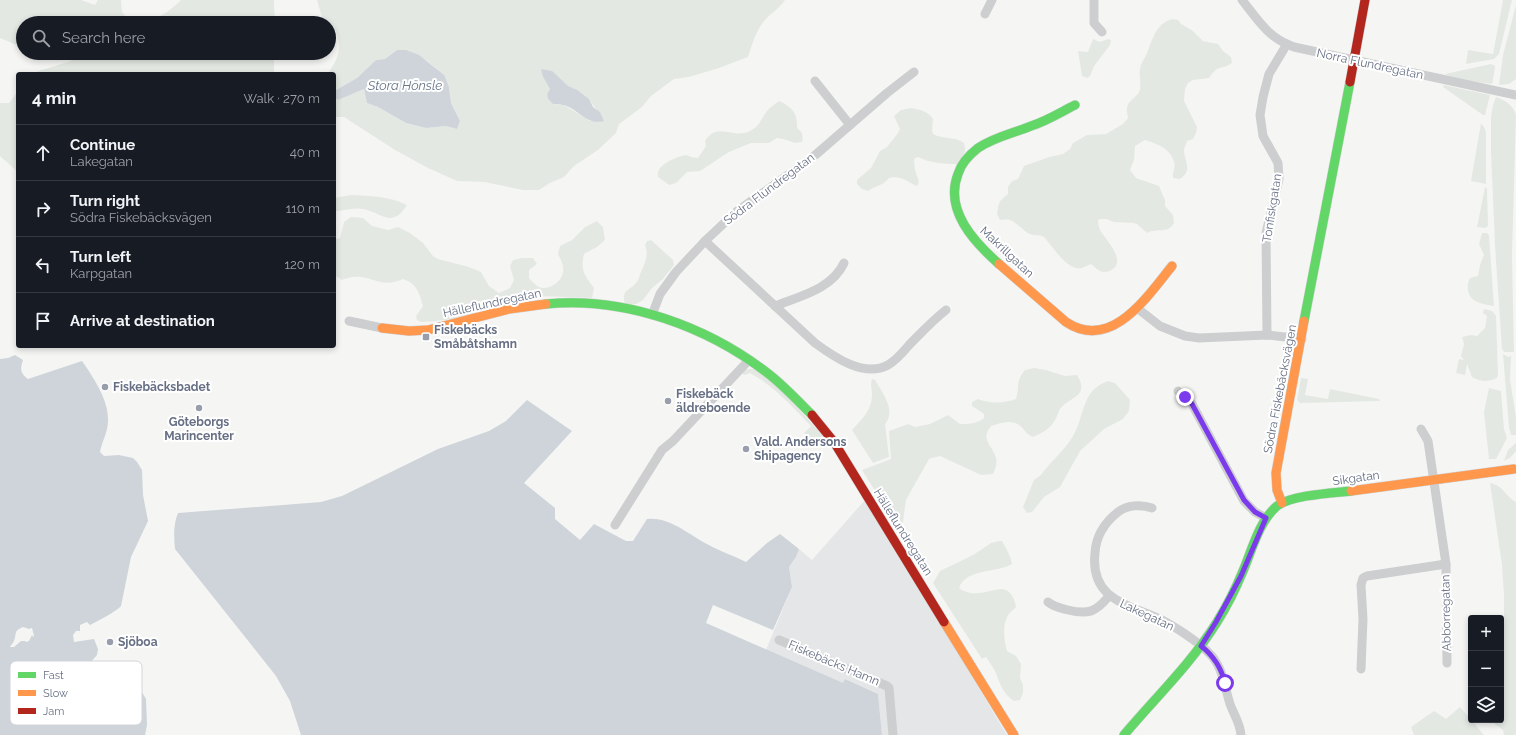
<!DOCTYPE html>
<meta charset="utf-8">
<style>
body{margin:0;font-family:Raleway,sans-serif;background:#242831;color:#f1f3f6}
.controls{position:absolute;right:12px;bottom:12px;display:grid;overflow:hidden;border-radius:4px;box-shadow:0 2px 6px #0003}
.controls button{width:36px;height:36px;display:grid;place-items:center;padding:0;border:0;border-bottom:1px solid #363941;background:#171b24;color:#f1f3f6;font:20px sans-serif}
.stop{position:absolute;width:12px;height:12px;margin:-9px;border:3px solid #7c3aed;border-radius:50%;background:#fff}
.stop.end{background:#7c3aed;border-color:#fff;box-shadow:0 1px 4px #0008}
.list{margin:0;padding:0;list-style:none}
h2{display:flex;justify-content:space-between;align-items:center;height:52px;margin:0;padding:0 16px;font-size:17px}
h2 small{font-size:13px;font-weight:400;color:#9ea1a6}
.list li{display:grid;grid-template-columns:26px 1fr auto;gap:12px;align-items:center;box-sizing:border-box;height:56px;padding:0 16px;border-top:1px solid #363941}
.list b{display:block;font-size:15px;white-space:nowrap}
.list p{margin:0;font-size:13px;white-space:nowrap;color:#9ea1a6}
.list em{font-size:13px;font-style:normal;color:#9ea1a6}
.icon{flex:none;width:22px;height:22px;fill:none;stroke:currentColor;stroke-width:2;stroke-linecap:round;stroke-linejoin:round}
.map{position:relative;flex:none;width:1516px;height:735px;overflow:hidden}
.search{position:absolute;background:#171b24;box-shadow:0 2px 6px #0003;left:16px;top:16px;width:320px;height:44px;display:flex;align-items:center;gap:10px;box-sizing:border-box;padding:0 14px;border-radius:22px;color:#9ea1a6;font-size:15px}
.panel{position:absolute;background:#171b24;box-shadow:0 2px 6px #0003;left:16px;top:72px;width:320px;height:276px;border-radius:4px}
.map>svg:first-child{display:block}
</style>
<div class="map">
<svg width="1516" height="735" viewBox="0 0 1516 735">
<rect width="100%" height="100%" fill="#f5f6f4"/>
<path fill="#e5e6e7" d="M865,500L1007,735H882L878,694L845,679L843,684L766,650L792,587L789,567L796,557L799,549L812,560Z"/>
<g fill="#e4e8e3" fill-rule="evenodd">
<path d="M0,0H81L95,5L98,0H121L122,12L130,22C155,20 162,18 181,0H274L275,23H23V46L21,47L0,38Z"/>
<path d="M317,0H785C780,8 771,13 765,20C756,30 752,45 748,57L719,68L689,77L674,79L651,96L642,107L619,124L616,133L598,150L574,166L564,177L550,183L539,190H523L484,182L457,181L428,168L395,150L344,117H334V97L338,100L364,89L367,103L378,107L406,123L426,128L446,126L457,129L460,121L451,103L449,87L437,69L426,60L397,50L385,59L376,60L357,78L336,90L334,92V74H327C339,60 343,44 334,28C331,24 326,22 323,18C320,13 319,6 317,0ZM542,69C552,73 559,81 568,86C575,90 580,92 587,98C592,102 594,108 600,112L590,121L564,105L553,104L548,99L547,94L550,89L543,77Z"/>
<path d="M1503,0H1512L1499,54L1494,59L1466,64L1468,50L1493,54Z"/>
<path d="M1516,5V79L1509,84L1499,85L1503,55Z"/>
<path d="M1172,19L1178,20L1181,24L1193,31L1203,41L1218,44L1223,51L1231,57L1232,63C1221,71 1219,63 1209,78L1193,80L1188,83L1185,89L1184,101L1197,127L1196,133L1193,139L1187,141C1186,144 1184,148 1184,151C1185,163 1193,170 1180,179L1173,178C1172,172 1176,167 1174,162C1170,148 1157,144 1145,140L1135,146L1134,160L1130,170L1136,178L1159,186L1165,200V206L1173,215L1174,223C1167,235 1159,227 1147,233L1137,224L1133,223L1114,222L1106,219H1100L1098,220C1098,224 1099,227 1100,230C1105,239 1126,259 1113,269C1111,271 1108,272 1104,272C1099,272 1095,267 1091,264C1088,265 1085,267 1082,268C1068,272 1053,247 1044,237L1038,235C1026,237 1020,224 1010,220C1007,219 1003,220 1000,220L997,214L998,207L1000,201L1008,194V187L1012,181L1018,179L1024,166L1049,157L1063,154L1070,149L1073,143L1087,135L1106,134L1123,124L1128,118C1128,115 1126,112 1127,109C1127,100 1139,97 1140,89C1141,83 1139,76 1140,70C1140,64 1145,58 1147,53C1153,38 1156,24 1172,19Z"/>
<path d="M1093,39L1100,42L1108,39L1111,40L1110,45L1094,66L1090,76L1087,78L1082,76L1078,51L1088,52Z"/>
<path d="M83,53H274V74H35L38,71L68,62L83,55Z"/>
<path d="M1491,64L1495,66V68L1492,84L1454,79L1445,74Z"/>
<path d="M1444,85L1490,95L1485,115H1483L1443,87Z"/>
<path d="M18,91V172L0,156V103H9Z"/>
<path d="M1496,97C1506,101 1513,105 1516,115L1512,256L1514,352H1504L1502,349L1495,246L1491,152V117L1493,105Z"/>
<path d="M779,101C792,107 798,113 797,128C802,132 804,135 802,142L795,143L783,139L777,138L769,143H751L729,152L700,171L687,172L676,183L669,185L658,177C655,165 676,157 686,155L691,157L698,158L706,146L705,141C717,122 730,138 748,132C760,127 760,120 767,111C770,107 775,104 779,101Z"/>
<path d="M911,108C919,109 929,112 933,119L932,130L933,134C941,139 954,136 964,143C967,153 963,156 957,164C943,164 930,163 918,157L914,159L915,170L919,182L917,186C907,182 901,175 889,178C883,186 877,185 868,191L862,189L857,184V180L871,168L880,151L887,147L898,133L900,129L894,116L901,110Z"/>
<path d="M1481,123L1485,129L1486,133V184L1471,181Z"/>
<path d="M1485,187L1487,188L1488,226L1485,228L1477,227Z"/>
<path d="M351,195C370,196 389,196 407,205C392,229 382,213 363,209C354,207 343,211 334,211V198Z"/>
<path d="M351,217L363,218L372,226L388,230L398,227L410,233L423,243L433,256L438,259L469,267L481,272L489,286L499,293L510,288L514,280L510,266L513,260L522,258H533L537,264L529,270V278C532,281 535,285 539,287C548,291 562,282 563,272C564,265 561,260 558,254L560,246L572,240L585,227L597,221L603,227L605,240L597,247L584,254C580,270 585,276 594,288L592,298L537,296L512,297C500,315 443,321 421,322L417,320L416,316L423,306C419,292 417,284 403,279C376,291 369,269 342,280L334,275V238L336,239L340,238L344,222Z"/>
<path d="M1482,233H1487L1489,235L1494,306C1483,304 1471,303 1468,291C1467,286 1468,283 1470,278L1478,276L1480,265L1484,255L1479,244Z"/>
<path d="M651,240L673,260L674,265L663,279L652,288L643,300L636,304H625C621,290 628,292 636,283C639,280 639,276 641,272C645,263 649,255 645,245L647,241Z"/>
<path d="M1484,309L1492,311L1496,316L1498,374L1497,378C1488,382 1481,382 1472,377L1467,364L1465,375L1456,373L1459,359L1464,360L1461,356L1464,344L1462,337L1471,335L1477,336L1485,328L1487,316L1483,313Z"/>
<path d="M1503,354L1508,357L1511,356L1510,380L1516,417V435H1511L1509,428Z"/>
<path d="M1034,368L1046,370L1065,376L1077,375C1091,397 1068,397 1060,409C1058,412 1057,417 1055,420C1050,429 1042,433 1033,437C1024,433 1025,429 1019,425C1011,419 1000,423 991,426C981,439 990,443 995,455C998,462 996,468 993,474L981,475L940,456L929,459L906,500L903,522L899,529L862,470L891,459L889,431L908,424L915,427L930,424L948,415L960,424C969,424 976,424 984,418V414L972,406V402L978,399C990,404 1004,403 1016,399C1020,386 1015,382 1025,370Z"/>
<path d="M748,369H754L782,390L822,435L821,439L816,444C810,442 806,439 804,433L811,426C793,407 774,386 750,373L745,375L742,374L744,370Z"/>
<path d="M1301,378L1308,379L1305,395L1328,399L1330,389L1379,399L1380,401L1300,403L1297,400Z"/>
<path d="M872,379L875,380C882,392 897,411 885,424L889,457L873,463L852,430C862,419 872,410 872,395C872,389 870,384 872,379Z"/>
<path d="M1108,381L1115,383L1130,400L1129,411L1123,419L1104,429L1091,441L1080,451L1060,487L1044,497L1032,512L1027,513L1023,507L1034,480L1041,475C1051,461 1064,451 1073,436C1085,416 1081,390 1108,381Z"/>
<path d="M1489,388L1501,391L1504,429L1507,438L1496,459H1489L1484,412Z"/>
<path d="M1516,443V451L1510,458L1504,461L1508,450Z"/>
<path d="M1490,483C1503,485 1505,496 1516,502V733L1515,735H1504L1503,730L1490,720H1501V641L1504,625V595L1502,565Z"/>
<path d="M999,541H1002C1006,548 1011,556 1012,564C998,573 966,568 959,588C972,598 987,591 1000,589C1010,588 1015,599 1016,607C1014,610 1011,611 1009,614C1002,623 1004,641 1007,651L1016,656L1021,664L1020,678L1023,685V693L1020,700L1014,701C1002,693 1000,683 995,671C992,666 989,661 986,657L982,659L933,583L940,571L973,555L991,543Z"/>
<path d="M1460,707L1484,735H1414L1411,727L1434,711L1446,719Z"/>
</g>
<g fill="#ced4d9" fill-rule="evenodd">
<path d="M397,50H406L419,55L444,75L449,87L451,103L460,121L457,129L446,126L426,128L406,123L378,107L367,103L364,89L338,100L334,97V92L336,90L357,78L376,60L385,59Z"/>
<path d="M541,69L552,71L568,86L577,90L589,99L593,107L600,112L604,121C586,126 578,108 563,105C560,104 557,104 553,104L548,99L547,94L550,89L543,77Z"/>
<path d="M15,355L23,360C20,369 20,373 28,379L82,361C93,377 109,400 108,421C108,432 102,441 100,452L104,456L119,455L133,458L137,462L142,470L143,495L148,521L131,557L121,606C117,611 98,621 90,625L87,622L80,625V631H76L73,635L74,642L94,639L98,649L97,655L82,672H96L97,685H107L125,677L134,679L146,699L147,725L145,735H0V359L8,358ZM23,627L29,629L32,628L34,636L33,637L32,635L29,641L26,642L25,641H21L14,647H10C11,645 13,643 14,641C17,634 13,631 23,627Z"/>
<path d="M527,400L572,431L524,483L555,508V519L580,540L594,524L626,541H633L647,519C668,517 686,532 703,542C717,550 732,555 746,562L767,543L780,534L799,549L796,557L789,567L792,587L773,630L713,605L706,623L843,683L845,679L878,694L882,735H301L290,701L276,676L175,549C174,537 173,525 178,513L321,502L342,496L438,449L489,431L506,421Z"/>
</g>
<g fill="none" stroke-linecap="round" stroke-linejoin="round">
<defs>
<g id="fast">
<path d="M999,264C974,242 944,210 958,174C961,164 969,155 978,148C994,137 1014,133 1031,126C1047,121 1061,112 1075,105"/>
<path d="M546,304C625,296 709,327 770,375C785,387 798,401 812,415"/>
<path d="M1304,321L1350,82"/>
<path d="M1124,735C1155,698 1191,664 1217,622C1227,606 1236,588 1243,571C1252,550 1259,521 1277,506C1291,495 1332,493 1351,491"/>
</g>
<g id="slow">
<path d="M999,264L1066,322C1111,352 1147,297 1172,266"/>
<path d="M382,328L409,331L428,330L509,309L546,304"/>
<path d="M1351,491L1514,469"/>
<path d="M1282,503L1277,490L1276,473L1304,321"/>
<path d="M944,622L1014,735"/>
</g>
<g id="jam">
<path d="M1350,82L1365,0"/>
<path d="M812,415L834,442L944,622"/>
</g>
</defs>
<use href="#fast" stroke="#d2d3d4" stroke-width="10"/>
<use href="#slow" stroke="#d2d3d4" stroke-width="10"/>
<use href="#jam" stroke="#d2d3d4" stroke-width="10"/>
<g stroke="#cdcecf" stroke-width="9">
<path d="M1094,0V23L1102,32"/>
<path d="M1242,0C1259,21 1267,37 1294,47L1516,95"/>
<path d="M985,14L992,0"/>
<path d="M815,81L850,125"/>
<path d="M705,241L815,343C834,357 864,378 888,365C897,360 904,351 910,344C922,332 933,320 946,310"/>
<path d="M775,306C800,296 832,289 844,263"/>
<path d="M1137,308L1160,326L1185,336L1199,338L1267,335L1302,339"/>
<path d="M652,315L660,294L676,272L705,241L736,212L813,157L887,93L914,72"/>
<path d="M349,321L382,328"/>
<path d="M1267,335L1266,233L1279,179L1278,163L1263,136L1260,115L1263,97L1269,74L1287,44"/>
<path d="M1178,391L1192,404L1244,501L1255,512L1266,518"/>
<path d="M1421,429L1428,441L1446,564L1447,663"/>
<path d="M1152,508C1141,504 1127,505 1118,512C1104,523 1096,536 1095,553C1090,600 1128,604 1160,619C1174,626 1197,641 1208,652C1223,666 1224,685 1230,704C1234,715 1240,723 1241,735"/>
<path d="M615,525L662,450L673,441L749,360"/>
<path d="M1048,602C1054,607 1060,608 1068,610C1088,615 1096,612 1109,596"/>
<path d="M779,640L887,686L889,688L893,735"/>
<path d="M1361,669L1363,619L1361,585L1363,578L1367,576L1446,564"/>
</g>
<use href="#fast" stroke="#63d668" stroke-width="9"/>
<use href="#slow" stroke="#ff974d" stroke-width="9"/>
<use href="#jam" stroke="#b3261e" stroke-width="9"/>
</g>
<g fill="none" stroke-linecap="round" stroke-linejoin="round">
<path stroke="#7c3aed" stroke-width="5" d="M1185,397L1192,404L1244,500L1255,512L1266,518L1241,576L1216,622L1201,646C1214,656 1221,667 1225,683"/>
</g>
<g fill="#989eab" stroke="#fff" stroke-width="1.5">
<rect x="422" y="333" width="8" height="8" rx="2"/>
<circle cx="105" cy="387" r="4"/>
<circle cx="668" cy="401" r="4"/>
<circle cx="199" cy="408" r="4"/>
<circle cx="746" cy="449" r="4"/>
<circle cx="110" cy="642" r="4"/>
</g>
<g text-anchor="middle" stroke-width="4" stroke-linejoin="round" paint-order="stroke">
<g font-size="12" fill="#666f84" stroke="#fff">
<text transform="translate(1370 64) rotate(12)" y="4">Norra Flundregatan</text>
<text transform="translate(769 189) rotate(-37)" y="4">Södra Flundregatan</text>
<text transform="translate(1272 208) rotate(-81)" y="4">Tonfiskgatan</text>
<text transform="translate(1007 252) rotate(43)" y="4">Makrillgatan</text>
<text transform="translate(492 303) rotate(-12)" y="4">Hälleflundregatan</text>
<text transform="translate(1280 389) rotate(-79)" y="4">Södra Fiskebäcksvägen</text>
<text transform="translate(1356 478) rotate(-8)" y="4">Sikgatan</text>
<text transform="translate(903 532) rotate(58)" y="4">Hälleflundregatan</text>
<text transform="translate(1446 613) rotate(-91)" y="4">Abborregatan</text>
<text transform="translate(1147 615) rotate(25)" y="4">Lakegatan</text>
<text transform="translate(834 663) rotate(23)" y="4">Fiskebäcks Hamn</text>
</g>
<g font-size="12" font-weight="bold" fill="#666f84" stroke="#fff" text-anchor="start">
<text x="434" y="334">Fiskebäcks<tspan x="434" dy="14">Småbåtshamn</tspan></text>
<text x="113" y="391">Fiskebäcksbadet</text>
<text x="676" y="398">Fiskebäck<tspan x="676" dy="14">äldreboende</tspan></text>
<text x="199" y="426" text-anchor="middle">Göteborgs<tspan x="199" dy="14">Marincenter</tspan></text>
<text x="754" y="446">Vald. Andersons<tspan x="754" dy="14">Shipagency</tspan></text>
<text x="118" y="646">Sjöboa</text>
</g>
<g font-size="13" font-style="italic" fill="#677687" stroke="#fff">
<text x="405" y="90">Stora Hönsle</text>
</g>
</g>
<rect x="10" y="661" width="132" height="64" rx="6" fill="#fff" stroke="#d1d4da" stroke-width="1"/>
<rect x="18" y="672" width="18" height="6" fill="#63d668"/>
<rect x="18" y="690" width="18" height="6" fill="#ff974d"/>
<rect x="18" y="708" width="18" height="6" fill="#b3261e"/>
<g font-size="11" fill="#666f84">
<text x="43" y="679">Fast</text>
<text x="43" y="697">Slow</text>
<text x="43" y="715">Jam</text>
</g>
</svg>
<div class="controls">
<button>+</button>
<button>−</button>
<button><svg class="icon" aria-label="layers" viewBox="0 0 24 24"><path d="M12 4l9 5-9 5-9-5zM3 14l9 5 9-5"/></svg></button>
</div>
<div class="stop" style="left:1225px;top:683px"></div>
<div class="stop end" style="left:1185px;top:397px"></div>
<div class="search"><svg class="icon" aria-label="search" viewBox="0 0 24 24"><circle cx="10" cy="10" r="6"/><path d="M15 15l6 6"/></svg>Search here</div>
<section class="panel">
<h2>4 min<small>Walk · 270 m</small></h2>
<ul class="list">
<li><svg class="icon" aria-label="ahead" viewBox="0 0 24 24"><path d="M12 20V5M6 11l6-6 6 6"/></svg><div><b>Continue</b><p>Lakegatan</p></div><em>40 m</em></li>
<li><svg class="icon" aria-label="right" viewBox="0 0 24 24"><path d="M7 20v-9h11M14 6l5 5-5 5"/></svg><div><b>Turn right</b><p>Södra Fiskebäcksvägen</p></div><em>110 m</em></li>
<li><svg class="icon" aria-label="left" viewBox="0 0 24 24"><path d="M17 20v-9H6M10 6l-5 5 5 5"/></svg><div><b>Turn left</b><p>Karpgatan</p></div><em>120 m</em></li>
<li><svg class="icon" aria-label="arrive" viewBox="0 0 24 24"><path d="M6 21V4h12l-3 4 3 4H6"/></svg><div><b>Arrive at destination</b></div></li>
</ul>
</section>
</div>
